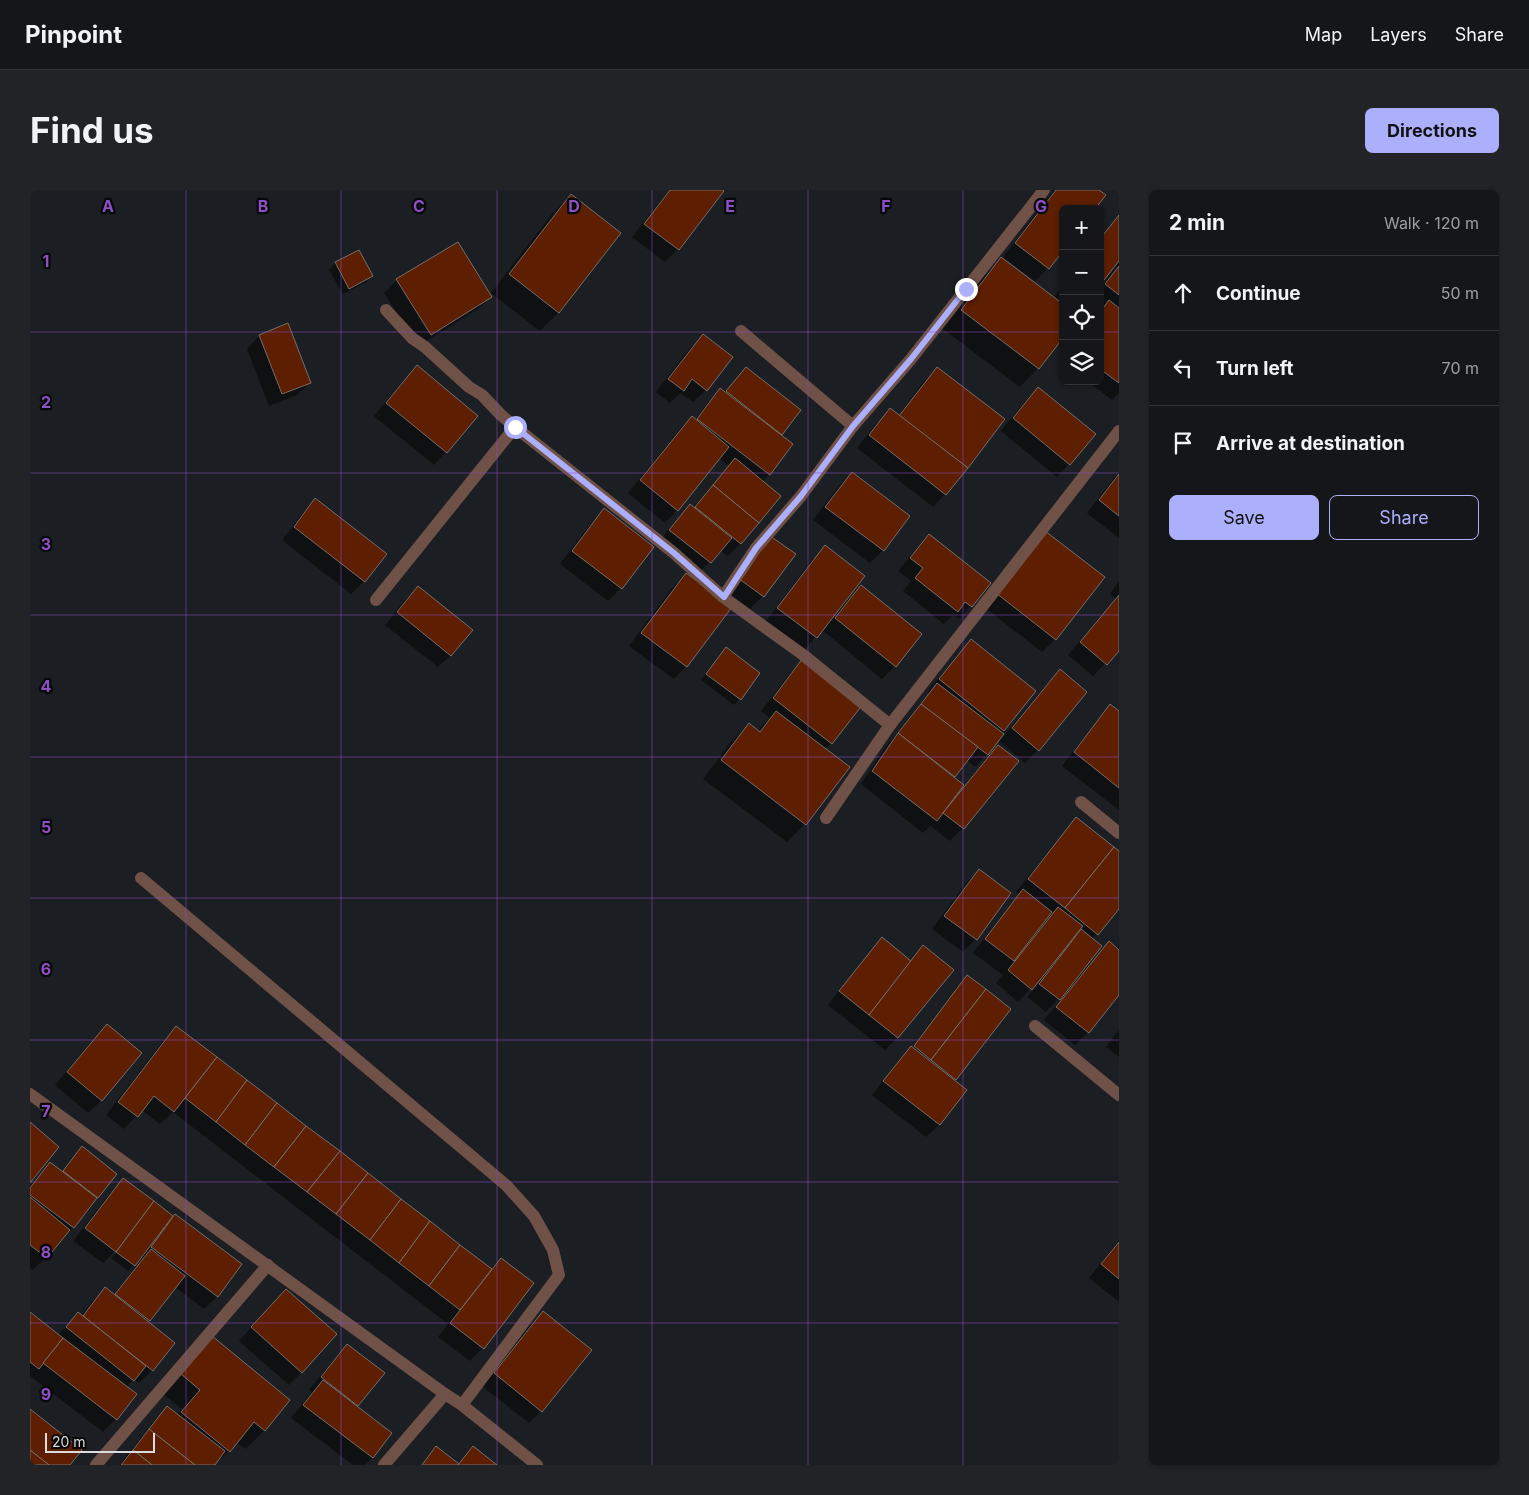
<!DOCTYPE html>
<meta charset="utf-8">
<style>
body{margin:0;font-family:Inter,sans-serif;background:#212327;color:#f1f3f6}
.controls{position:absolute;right:15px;top:15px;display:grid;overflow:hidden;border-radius:8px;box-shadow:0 1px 4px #0004}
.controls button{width:45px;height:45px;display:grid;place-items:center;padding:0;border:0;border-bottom:1px solid #333539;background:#14161a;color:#f1f3f6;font:25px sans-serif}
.scale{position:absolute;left:15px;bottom:12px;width:110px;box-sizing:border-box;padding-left:5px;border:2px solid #d9dbde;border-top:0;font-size:14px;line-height:18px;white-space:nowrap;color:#d9dbde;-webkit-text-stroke:4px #070809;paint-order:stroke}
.stop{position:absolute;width:15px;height:15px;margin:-11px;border:4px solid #acaffb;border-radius:50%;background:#fff}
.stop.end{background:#acaffb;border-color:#fff;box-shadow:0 1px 5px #0008}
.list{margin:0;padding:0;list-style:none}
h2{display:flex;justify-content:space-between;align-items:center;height:65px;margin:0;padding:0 20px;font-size:21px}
h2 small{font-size:16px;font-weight:400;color:#9d9fa2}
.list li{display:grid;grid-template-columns:32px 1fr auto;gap:15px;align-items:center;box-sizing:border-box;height:75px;padding:0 20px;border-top:1px solid #333539}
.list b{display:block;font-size:19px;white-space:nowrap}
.list em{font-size:16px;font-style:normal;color:#9d9fa2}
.actions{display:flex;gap:10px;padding:15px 20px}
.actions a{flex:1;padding:11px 0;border:1px solid #acaffb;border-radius:8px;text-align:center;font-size:18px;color:#acaffb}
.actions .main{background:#acaffb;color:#111}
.icon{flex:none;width:28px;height:28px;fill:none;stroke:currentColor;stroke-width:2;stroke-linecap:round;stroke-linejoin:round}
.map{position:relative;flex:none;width:1089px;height:1275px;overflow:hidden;border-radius:8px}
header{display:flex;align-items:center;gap:30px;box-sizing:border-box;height:70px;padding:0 25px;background:#14161a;border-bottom:1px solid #333539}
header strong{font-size:24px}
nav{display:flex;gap:28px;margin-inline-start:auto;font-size:18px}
.intro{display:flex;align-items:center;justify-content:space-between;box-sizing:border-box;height:120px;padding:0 30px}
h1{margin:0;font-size:35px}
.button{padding:12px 22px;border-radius:8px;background:#acaffb;color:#111;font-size:18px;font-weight:700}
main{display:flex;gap:30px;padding:0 30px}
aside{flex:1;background:#14161a;border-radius:8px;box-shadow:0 1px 4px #0004}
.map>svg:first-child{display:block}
</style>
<header>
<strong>Pinpoint</strong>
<nav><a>Map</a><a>Layers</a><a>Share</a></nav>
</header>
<div class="intro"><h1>Find us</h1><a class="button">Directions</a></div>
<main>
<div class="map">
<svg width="1089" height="1275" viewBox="0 0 1089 1275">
<rect width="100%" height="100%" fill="#1b1e22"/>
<g fill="#0007" fill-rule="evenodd">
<path d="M639,0H690L692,1L648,59L635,72L602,47Z"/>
<path d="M1024,0H1067L1033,19V59L1018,78L1005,91L973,67Z"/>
<path d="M541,6L528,123L510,141L461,103L522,24Z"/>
<path d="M427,53L461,106L448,119L388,156L354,103L367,90Z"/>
<path d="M328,61L342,85L336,92L313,104L299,80L305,73Z"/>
<path d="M971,69L1023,108L1033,96V146L1008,178L990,197L913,139L952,88Z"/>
<path d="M1089,73V203L1082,210L1058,191H1070V121L1075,117L1070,113V98Z"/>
<path d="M229,146L280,193L267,205L239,216L217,159Z"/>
<path d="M673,146L676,200L663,212L650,203L640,213L626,202L660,158Z"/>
<path d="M387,177L416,262L404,275L344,226L374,190Z"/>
<path d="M717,178L770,220L750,245L739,284L732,292L749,306L710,354L698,366L690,360L667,385L628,353L647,329L660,316L663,318L699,276L689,268L647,320L635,333L598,303L649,240L662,228L665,230L678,212L690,200L694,203Z"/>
<path d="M907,178L915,304L903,317L827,258L847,233L860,220L868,226L894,191Z"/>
<path d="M1008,199L1039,274L1027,287L971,241L995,211Z"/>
<path d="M1089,282V348L1057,323Z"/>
<path d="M822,284L879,327L853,360L840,373L783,330L809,296Z"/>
<path d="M286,310L334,391L321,404L252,350L273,323Z"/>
<path d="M574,320L591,398L578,411L530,374L561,333Z"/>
<path d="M900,345L941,416L929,429L923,425L914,434L873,401L881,391L868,381L887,358Z"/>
<path d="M740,347L733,406L720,419L697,401Z"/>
<path d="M1003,355L1073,387L1025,449L1012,462L954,417Z"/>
<path d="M795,357L814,412L815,413L831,397L865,476L852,489L792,440L774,460L736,431L782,370Z"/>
<path d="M656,385V476L644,489L599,456L643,397Z"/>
<path d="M1089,391V459L1063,486L1038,465L1086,409L1080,404Z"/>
<path d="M388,398L421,465L408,477L355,435L375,410Z"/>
<path d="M941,451L1005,502L971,543L974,546L1017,494L1030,481L1008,560L995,573L968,550L956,566L957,567L968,557L987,572L933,638L920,651L900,636L893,643L831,594L855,558L899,503L897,502L929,464ZM955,566L957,567L934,596L923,588L937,570L945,577Z"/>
<path d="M696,459L710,509L704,515L671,490L690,465Z"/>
<path d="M774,470L801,553L795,559L775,634L757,652L673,589L700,553L719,535L727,541L740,528L731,521L761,482Z"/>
<path d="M1080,516L1089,523V620L1032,576L1068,529Z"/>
<path d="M1047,629L1089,663V717L1062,749L1055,775L1057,777L1079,753L1086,759L1089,755V803L1058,842L1045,855L1014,830L1030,811L1028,809L1016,822L997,807L1004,799L1002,797L988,812L966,793L973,785L943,763L981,714L989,705L986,702L1034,642Z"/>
<path d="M949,680L946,749L933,762L902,739L936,693Z"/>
<path d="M852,749L880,771L894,757L868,847L855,860L798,815L840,762Z"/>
<path d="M937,787L925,889L923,891L936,901L909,935L896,947L842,905L868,871L881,858L924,800ZM925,799H928L882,862L880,860Z"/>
<path d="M77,836L110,864L71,911L58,923L25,895L64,849Z"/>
<path d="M146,837L461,1079L471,1069L453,1158L440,1171L408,1147L418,1134L143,922L130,934L112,920L94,939L76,925L134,850Z"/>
<path d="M1089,840V867L1076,857Z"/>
<path d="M46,964L85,984L43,1038L3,1080L0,1078V996L20,974L32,983Z"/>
<path d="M94,990L135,1036L146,1026L210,1074L187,1107L174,1119L145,1097L117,1132L144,1154L122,1180L109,1193L104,1189L96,1197L86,1229L73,1242L0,1186V1123L28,1145L48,1124L51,1126L62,1112L75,1099L83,1105L107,1075L106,1073L98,1081L81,1068L90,1060H86L73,1073L43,1051L81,1002Z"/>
<path d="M1089,1050V1112L1059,1088Z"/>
<path d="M243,1113L272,1182L259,1195L209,1151Z"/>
<path d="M513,1123L511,1221L499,1233L452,1196L500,1135Z"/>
<path d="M317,1155L353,1183L326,1217L361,1243L342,1268L335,1275H323L261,1228L282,1202L279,1200L305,1168Z"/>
<path d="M163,1167L234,1241L216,1259L206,1252L185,1275H89L125,1230L137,1217L147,1225L152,1219L133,1204Z"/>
</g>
<g fill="#5d1e01" stroke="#756f6c">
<path d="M640,0H692L694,1L649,60L614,34Z"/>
<path d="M1026,0H1069L1076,5L1065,19H1033V61L1019,79L985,53Z"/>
<path d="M541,4L591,43L529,123L479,84Z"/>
<path d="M1089,25V71L1070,95V49Z"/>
<path d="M428,52L462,107L401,145L366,89Z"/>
<path d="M329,60L343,86L319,99L305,72Z"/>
<path d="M971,67L1033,114V148L1009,179L931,120Z"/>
<path d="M1089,76V105L1075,94Z"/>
<path d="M1079,110L1089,118V193L1070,179V122Z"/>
<path d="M258,133L281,193L252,204L229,145Z"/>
<path d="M673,144L703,167L677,201L662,189L654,201L638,189Z"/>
<path d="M387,175L448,226L417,263L356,213Z"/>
<path d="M716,177L771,220L752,245L696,201Z"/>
<path d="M907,177L975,229L938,278L869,226Z"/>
<path d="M1008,197L1066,244L1040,275L983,228Z"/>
<path d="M690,198L763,254L740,285L667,229Z"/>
<path d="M860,218L938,278L916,305L839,245Z"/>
<path d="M662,226L699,257L648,321L610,290Z"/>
<path d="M705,268L751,306L729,333L683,295Z"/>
<path d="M822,282L880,326L854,361L795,317Z"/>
<path d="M1089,284V326L1069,310Z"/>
<path d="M683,295L729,333L711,354L665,317Z"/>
<path d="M285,308L357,364L335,392L264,337Z"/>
<path d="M660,314L702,348L681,373L639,340Z"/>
<path d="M574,318L624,357L592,399L542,361Z"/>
<path d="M1015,341L1075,387L1026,450L966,403Z"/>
<path d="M899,344L961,393L942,417L935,412L928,422L885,388L893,378L880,368Z"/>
<path d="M740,346L766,364L734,407L708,388Z"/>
<path d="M795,355L835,386L787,448L747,418Z"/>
<path d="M656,383L702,417L657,477L611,443Z"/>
<path d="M831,395L892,444L866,477L805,428Z"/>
<path d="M388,396L443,440L421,466L367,422Z"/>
<path d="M1089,405V461L1077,475L1050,452Z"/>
<path d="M941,449L1006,501L974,541L909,489Z"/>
<path d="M696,457L730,483L711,510L676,484Z"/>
<path d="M773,468L833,514L802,554L743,508Z"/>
<path d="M1030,479L1057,502L1009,561L982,538Z"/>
<path d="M907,493L974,544L958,565L891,514Z"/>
<path d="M891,514L948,557L925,587L868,543Z"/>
<path d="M1080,514L1089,521V598L1044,562Z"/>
<path d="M746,521L820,577L776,635L691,570L719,533L730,542Z"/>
<path d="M868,543L934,595L907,631L842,581Z"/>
<path d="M968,555L989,571L934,639L913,623Z"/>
<path d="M1046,627L1084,657L1035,718L998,689Z"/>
<path d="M1084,657L1089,661V719L1068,745L1035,718Z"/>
<path d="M949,679L981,703L947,750L914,726Z"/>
<path d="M993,699L1022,722L984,771L955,749Z"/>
<path d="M1028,717L1053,736L1002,800L978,780Z"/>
<path d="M1051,739L1072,756L1030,810L1009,794Z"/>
<path d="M852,747L881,771L839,825L809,801Z"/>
<path d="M1079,751L1089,760V805L1059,843L1026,817Z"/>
<path d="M893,755L924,780L868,848L839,825Z"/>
<path d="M937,785L956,799L901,870L884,856Z"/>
<path d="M956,799L981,819L926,890L901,870Z"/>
<path d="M77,834L112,863L72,911L37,882Z"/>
<path d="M146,836L187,867L144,922L124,906L108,927L88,912Z"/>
<path d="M881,856L937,900L910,935L853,891Z"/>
<path d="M187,867L217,890L186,932L155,908Z"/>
<path d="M217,890L247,913L215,955L186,932Z"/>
<path d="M247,913L276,936L244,977L215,955Z"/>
<path d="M0,932L29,957L0,993Z"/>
<path d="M276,936L310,961L277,1002L244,977Z"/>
<path d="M52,956L87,984L68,1008L33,981Z"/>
<path d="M310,961L338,983L306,1024L277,1002Z"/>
<path d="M20,972L67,1008L44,1038L0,1005V998Z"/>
<path d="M338,983L371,1009L340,1050L306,1024Z"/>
<path d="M93,988L124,1011L86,1062L55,1038Z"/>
<path d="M0,1007L40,1040L17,1068L0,1055Z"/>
<path d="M371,1009L400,1031L369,1073L340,1050Z"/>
<path d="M124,1011L143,1026L105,1076L86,1062Z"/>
<path d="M145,1024L212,1074L188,1107L121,1057Z"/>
<path d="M400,1031L430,1055L399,1096L369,1073Z"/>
<path d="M1089,1052V1089L1071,1074Z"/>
<path d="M430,1055L462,1079L430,1120L399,1096Z"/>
<path d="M121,1059L155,1086L120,1131L85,1104Z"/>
<path d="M471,1068L504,1093L454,1159L420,1133Z"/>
<path d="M75,1097L145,1153L123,1181L53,1126Z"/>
<path d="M256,1099L307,1144L272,1183L221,1137Z"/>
<path d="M513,1121L562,1160L512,1222L464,1183Z"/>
<path d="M0,1122L33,1148L9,1179L0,1172Z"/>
<path d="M48,1122L116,1176L104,1191L36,1137Z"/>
<path d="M182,1146L260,1210L235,1241L224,1232L200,1262L151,1222L170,1200L151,1184Z"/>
<path d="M33,1148L107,1204L87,1230L13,1173Z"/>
<path d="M317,1154L355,1183L328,1216L291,1187Z"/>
<path d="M293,1190L362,1243L343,1268L273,1215Z"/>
<path d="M137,1216L195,1261L185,1275H165L119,1239Z"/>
<path d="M0,1219L52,1260L40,1275H19L0,1260Z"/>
<path d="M119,1239L165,1275H122L103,1260Z"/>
<path d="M406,1256L429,1274L428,1275H392Z"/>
<path d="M443,1256L467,1275H428Z"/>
<path d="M0,1260L19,1275H0Z"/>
<path d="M103,1260L122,1275H91Z"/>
</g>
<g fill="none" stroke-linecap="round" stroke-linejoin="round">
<path stroke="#705148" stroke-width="12" d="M111,688L476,995L504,1026L523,1060L529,1085L432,1215"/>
<g stroke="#705148" stroke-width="12">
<path d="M356,120L382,148L395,157L439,197L452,205L471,225L485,237L644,363L693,407L772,464L860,535L1089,241"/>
<path d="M711,141L823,236"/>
<path d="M693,407L726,358L771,306L823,236L881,169L1014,0"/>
<path d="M346,410L485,237"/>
<path d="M1051,612L1089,643"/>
<path d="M796,628L860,535"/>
<path d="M1005,836L1089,905"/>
<path d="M0,904L415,1204L432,1215L507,1275"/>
<path d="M66,1275L238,1075"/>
<path d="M354,1275L415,1204"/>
</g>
</g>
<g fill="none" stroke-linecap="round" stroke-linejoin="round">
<path stroke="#acaffb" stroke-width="6" d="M485,237L644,363L694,407L726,358L771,306L823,236L881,169L936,99"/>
</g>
<path fill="none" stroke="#8e4fc5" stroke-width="1" stroke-opacity="0.55" d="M156,0V1275M311,0V1275M467,0V1275M622,0V1275M778,0V1275M933,0V1275M0,142H1033M1070,142H1089M0,283H1089M0,425H1089M0,567H1089M0,708H1089M0,850H1089M0,992H1089M0,1133H1089"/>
<g font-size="16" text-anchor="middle" font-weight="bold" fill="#8e4fc5" stroke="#070809" stroke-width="4.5" stroke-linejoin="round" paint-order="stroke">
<text x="78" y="22">A</text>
<text x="233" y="22">B</text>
<text x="389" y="22">C</text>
<text x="544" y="22">D</text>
<text x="700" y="22">E</text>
<text x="856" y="22">F</text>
<text x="1011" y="22">G</text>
<text x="16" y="77">1</text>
<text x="16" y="218">2</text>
<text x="16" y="360">3</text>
<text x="16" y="502">4</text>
<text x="16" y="643">5</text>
<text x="16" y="785">6</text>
<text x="16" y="927">7</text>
<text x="16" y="1068">8</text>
<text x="16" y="1210">9</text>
</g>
</svg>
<div class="controls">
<button>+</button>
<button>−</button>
<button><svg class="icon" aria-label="locate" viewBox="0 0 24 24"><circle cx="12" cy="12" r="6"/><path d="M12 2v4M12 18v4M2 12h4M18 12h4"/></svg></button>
<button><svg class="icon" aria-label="layers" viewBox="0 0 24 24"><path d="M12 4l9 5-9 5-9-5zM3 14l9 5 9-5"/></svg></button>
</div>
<div class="scale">20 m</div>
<div class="stop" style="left:485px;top:237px"></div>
<div class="stop end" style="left:936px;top:99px"></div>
</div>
<aside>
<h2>2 min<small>Walk · 120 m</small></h2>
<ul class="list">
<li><svg class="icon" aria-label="ahead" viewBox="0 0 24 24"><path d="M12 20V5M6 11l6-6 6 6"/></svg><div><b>Continue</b></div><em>50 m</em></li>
<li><svg class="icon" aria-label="left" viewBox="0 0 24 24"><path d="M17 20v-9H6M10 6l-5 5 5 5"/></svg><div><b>Turn left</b></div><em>70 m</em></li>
<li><svg class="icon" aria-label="arrive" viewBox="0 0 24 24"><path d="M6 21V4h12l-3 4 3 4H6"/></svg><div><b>Arrive at destination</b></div></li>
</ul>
<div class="actions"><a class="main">Save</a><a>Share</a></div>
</aside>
</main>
